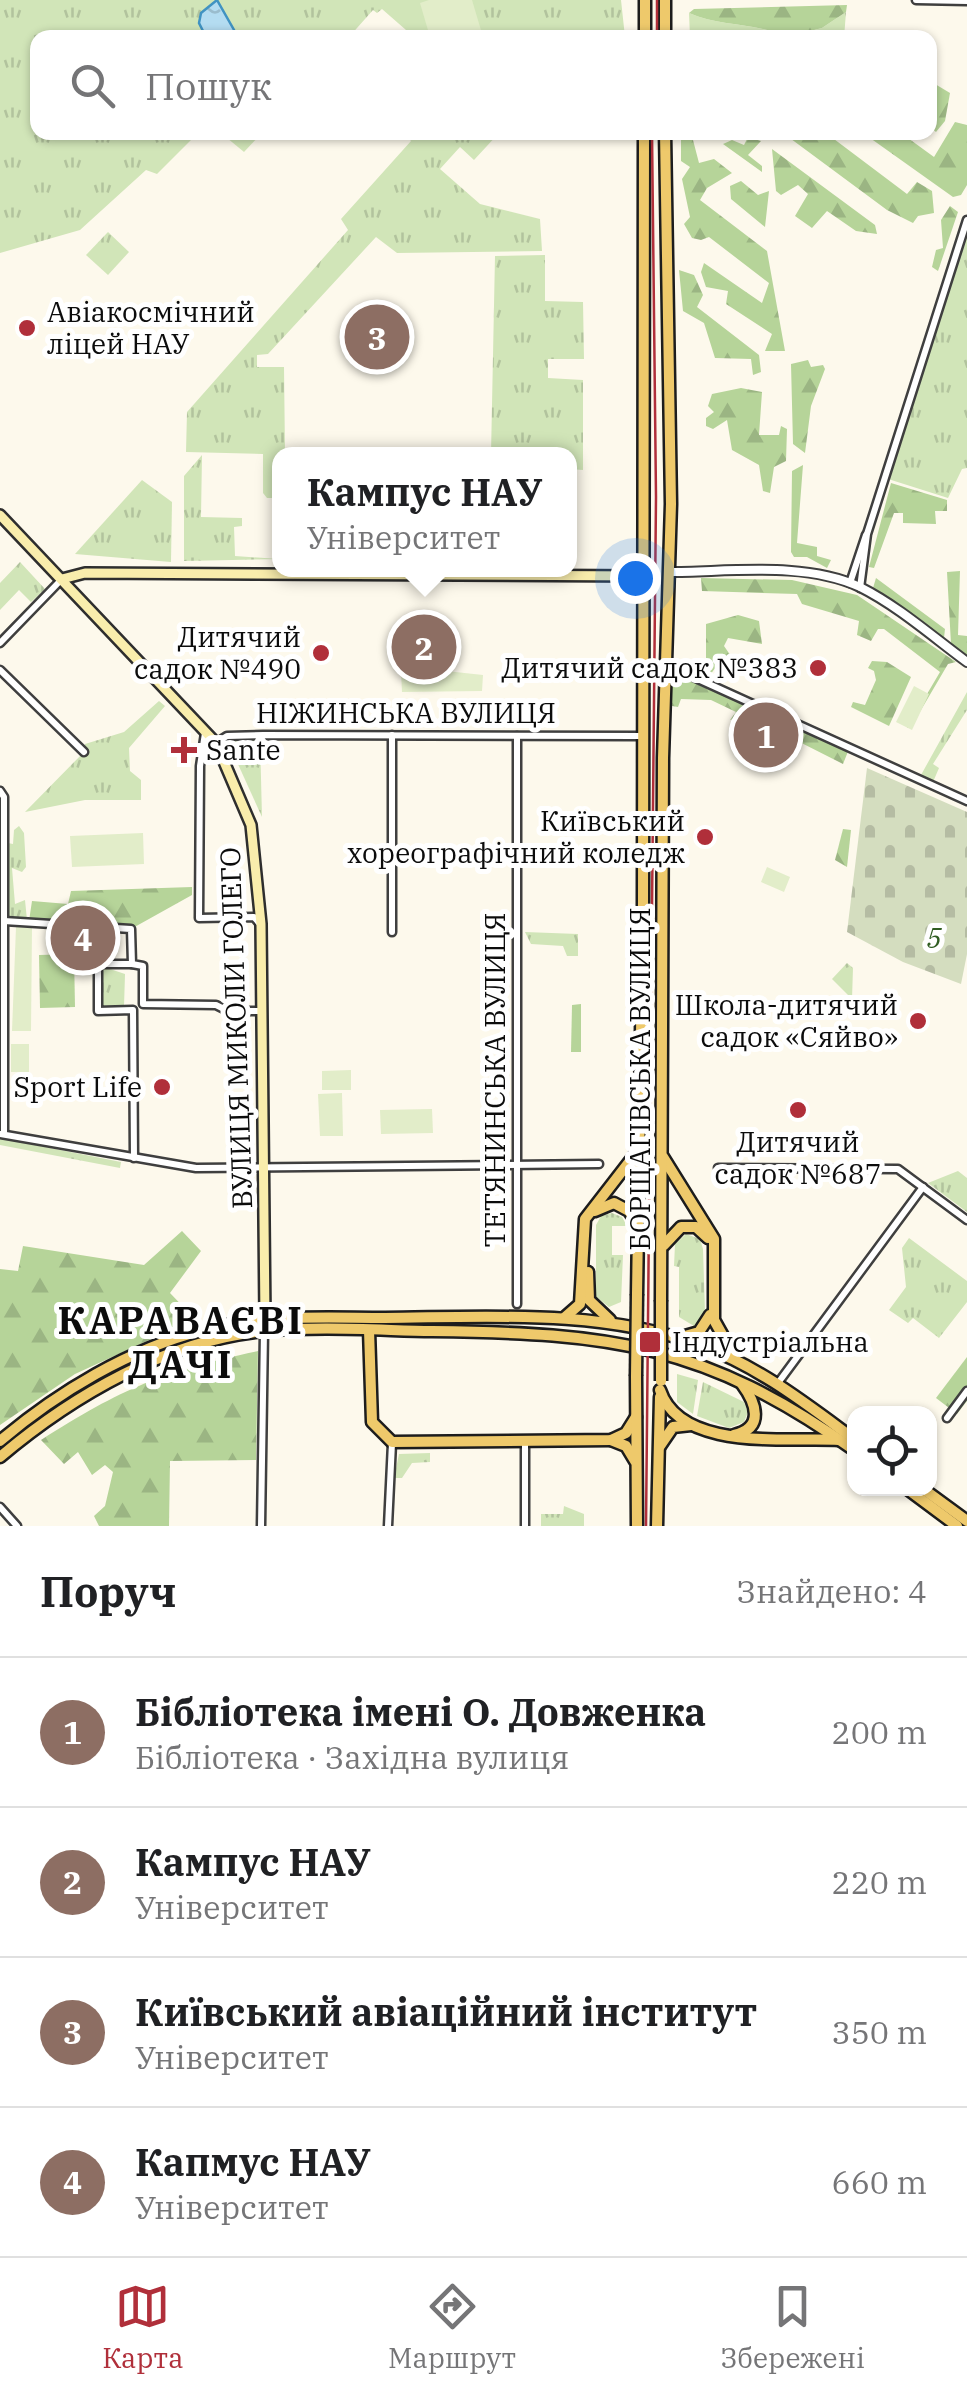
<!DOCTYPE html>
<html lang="uk">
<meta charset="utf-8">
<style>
body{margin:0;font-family:"IBM Plex Serif",serif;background:#f6f6f6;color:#202124}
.controls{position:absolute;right:30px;bottom:30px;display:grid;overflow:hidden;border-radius:20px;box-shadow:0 2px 8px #0004}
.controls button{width:90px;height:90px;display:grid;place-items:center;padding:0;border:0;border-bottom:2px solid #e0e0e0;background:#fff;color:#202124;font:50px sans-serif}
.you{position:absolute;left:635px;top:578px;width:35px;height:35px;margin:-25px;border:8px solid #fff;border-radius:50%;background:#1a73e8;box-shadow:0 0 0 15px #1a73e833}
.badge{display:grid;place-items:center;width:65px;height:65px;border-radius:50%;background:#b02f3a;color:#fff;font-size:32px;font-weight:700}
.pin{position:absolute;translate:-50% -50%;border:5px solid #fff;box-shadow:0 2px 10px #0006}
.popup{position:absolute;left:272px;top:447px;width:305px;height:130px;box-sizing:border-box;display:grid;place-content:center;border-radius:20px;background:#fff;filter:drop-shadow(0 2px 8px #0005);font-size:32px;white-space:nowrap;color:#757577}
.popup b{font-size:38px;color:#202124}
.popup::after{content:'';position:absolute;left:50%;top:100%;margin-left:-20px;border:20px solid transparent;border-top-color:#fff}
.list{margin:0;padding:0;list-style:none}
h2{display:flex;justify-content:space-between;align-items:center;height:130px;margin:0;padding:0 40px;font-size:42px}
h2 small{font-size:32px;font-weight:400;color:#757577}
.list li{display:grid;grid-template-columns:65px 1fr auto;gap:30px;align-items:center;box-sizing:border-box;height:150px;padding:0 40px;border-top:2px solid #e0e0e0}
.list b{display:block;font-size:38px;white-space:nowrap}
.list p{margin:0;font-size:32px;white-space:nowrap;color:#757577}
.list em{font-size:32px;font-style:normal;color:#757577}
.icon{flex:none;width:55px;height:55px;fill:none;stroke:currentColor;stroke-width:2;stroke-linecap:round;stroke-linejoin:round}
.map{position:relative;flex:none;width:967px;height:1526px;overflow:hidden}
.search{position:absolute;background:#fff;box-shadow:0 2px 8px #0004;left:30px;right:30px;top:30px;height:110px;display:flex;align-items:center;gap:25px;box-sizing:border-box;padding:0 35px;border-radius:20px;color:#757577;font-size:38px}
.sheet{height:730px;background:#fff}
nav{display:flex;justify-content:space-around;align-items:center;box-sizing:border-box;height:140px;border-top:2px solid #e0e0e0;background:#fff;font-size:28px;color:#757577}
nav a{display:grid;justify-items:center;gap:5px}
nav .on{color:#b02f3a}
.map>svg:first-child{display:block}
</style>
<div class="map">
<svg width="967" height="1526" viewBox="0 0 967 1526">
<defs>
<pattern id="grass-tufts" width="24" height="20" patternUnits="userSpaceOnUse" patternTransform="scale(2.5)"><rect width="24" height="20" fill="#d1e5b8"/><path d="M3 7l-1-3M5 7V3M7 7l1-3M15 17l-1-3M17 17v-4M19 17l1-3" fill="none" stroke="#b2c39d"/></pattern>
<pattern id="forest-firs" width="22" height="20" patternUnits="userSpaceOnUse" patternTransform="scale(2.5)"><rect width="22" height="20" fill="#b6d499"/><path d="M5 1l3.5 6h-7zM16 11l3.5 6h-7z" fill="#9bb583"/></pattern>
<pattern id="cemetery-stones" width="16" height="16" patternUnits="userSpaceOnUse" patternTransform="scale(2.5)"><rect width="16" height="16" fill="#d4ddbf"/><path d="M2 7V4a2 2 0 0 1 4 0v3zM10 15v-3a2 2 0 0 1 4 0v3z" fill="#b5bca3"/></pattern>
<pattern id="water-ripples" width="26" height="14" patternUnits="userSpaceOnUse" patternTransform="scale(2.5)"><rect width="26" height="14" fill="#b4dcf1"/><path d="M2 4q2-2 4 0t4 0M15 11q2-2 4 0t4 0" fill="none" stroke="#9abccd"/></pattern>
</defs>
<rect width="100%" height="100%" fill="#fdf9ec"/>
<g fill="url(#grass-tufts)">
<path d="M0,0H621L625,37H414L382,9L377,13L373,10L349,37L38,38V132L198,133L157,174L146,170L80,230L0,253Z"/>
<path d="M846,12L844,38L690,37L689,13C720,27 755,22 786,37L822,28Z"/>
<path d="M221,133H262L244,152Z"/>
<path d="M404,133H499L474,160L460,147L440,169L480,204L540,219L542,251L397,253L376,237L268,354L257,355V367H284L285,454H279V498H267L263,493V454L186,452L187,412L348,230L341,219L411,141Z"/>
<path d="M967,224V468L962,469L948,498L885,478Z"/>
<path d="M108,232L129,252L108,275L86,255Z"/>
<path d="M545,255V301L583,302L584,359H548V378L583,380V470L569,469V454H491L495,256Z"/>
<path d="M202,455L201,517L242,518V526L234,527L235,556L279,559L184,561V476Z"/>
<path d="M142,480L172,502L171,562L75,554Z"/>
<path d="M20,562L45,589L31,602L19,590L0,610V583Z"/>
<path d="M967,692V710L933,764L939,768L933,782L921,775Z"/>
<path d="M159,701L165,706L129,748L130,771L141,780V800H85L25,812L83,753L85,744L124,732Z"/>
<path d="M237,739H260L262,817L232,751L231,744Z"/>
<path d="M19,826L24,833L26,867L22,872L12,868L15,904L25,900L27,920L7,917L8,843L13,844L14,830Z"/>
<path d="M525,932L578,934V956H567L563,946L531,944Z"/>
<path d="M847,963L853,968L852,999L832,979Z"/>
<path d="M101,966L125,974L124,1007L101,1008Z"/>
<path d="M0,1138L121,1162L120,1168L0,1145Z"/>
<path d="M958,1171L967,1178V1212L928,1183Z"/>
<path d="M612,1213L622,1217L627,1226H612V1255H623L621,1302L609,1307L596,1297V1225L601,1216Z"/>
<path d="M686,1234L700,1239L703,1249L705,1313L694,1326L679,1317V1267L674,1266L675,1244Z"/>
<path d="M909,1238L967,1281V1302L939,1338L913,1318L908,1323L889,1310L906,1287L902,1248Z"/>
<path d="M677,1374L698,1380L693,1414L677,1402Z"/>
<path d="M703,1382L744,1402L748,1412L744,1422L729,1428L697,1416Z"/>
<path d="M430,1453V1462L412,1463L402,1478H394L399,1454Z"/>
<path d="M564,1506L584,1514V1526H541V1514H563Z"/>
</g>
<g fill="url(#forest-firs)">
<path d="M847,5L846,12L822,28L786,37C756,22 720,27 689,13L694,9Z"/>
<path d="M930,81L950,93L945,121L936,132L930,127Z"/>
<path d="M955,122L967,125V185L961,195L953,197L863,133H901L934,157Z"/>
<path d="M783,133H826L907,194L917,182L932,191L934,213L918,216L913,223L887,210Z"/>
<path d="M681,136L693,140L699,163L714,159L732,173L707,188L700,200L767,251L785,351H765L772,334L726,304L728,291L706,287L701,272L704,263L762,303L769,283L709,237L701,240L692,238L684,224L690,217L682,179L690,167L681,161Z"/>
<path d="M748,137L761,141L748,155L762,166V172L723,144L732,140L744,145Z"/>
<path d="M772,149L875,225L877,234L856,231L827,211L812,228L795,216L808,194L798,185L781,195L776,191Z"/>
<path d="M741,181L758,195L769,191L765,227L731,199L730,186Z"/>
<path d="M950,206L958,212L938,271L932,267L936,250L943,248L941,220Z"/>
<path d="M679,270L694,275L703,295L697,307L759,355L761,372L753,375L751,359L715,358L704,323L683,311Z"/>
<path d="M808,360L811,367L823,365L825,369L811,406L805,453L793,444L791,364Z"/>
<path d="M741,388L762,392L759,435H779L781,426L787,429L786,461L774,467L770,493L763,491L759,465L732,450L727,420L713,429L706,426V418L714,412L708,406L712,394Z"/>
<path d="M803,465L797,543L817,547V556L831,560L827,568L807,557H794L791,552L792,471Z"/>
<path d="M891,483L947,500V511H935L936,524L903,523V513H894L874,568L869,567Z"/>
<path d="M960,571L958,635L967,636V655L951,644L947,572Z"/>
<path d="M701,578L792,580L857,595L956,662L948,664L911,727L907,728L940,672L884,629H878L871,641L857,635L859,621L802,604L797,594L702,591Z"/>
<path d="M876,578L945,629L944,638L873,588Z"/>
<path d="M738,615L759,621L762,644L728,638L724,646L733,659L724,656L710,675L706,672V624Z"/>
<path d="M872,661L887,662L911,677L889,726L851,707L853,702L865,705L876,680L874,671L868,668Z"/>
<path d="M687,680L849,749L843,764L746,715L730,720L736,712L711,700L681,699L678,707L672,706L671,681Z"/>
<path d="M843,829L851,830L847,867L835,860Z"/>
<path d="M192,887V895L131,929L29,921L32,901L68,904L71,891Z"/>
<path d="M74,954L75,1007L40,1008L39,955Z"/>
<path d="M581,1004V1052H571L572,1005Z"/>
<path d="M182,1231L201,1251L170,1293L195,1319L75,1374L0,1425V1269L18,1271L23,1246L144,1265Z"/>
<path d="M258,1351L256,1460L170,1461L169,1526H99L94,1516L105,1506L113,1472L105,1465L92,1475L78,1452L64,1464L41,1440C122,1388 164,1371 258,1351Z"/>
<path d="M967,1357V1401L957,1414L936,1398Z"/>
</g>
<path fill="url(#cemetery-stones)" d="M867,768L967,812V954L961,984L903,962L847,932Z"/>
<g fill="#e2edc9">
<path d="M429,0H472L483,37H430L420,3Z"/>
<path d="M437,670L483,675L482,691L402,692L401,672Z"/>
<path d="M914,686L929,694L912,730L896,722Z"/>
<path d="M143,833L144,864L72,867L70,836Z"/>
<path d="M767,867L790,877L784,892L761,882Z"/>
<path d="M16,927H32L31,1031H12Z"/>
<rect x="11" y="1044" width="18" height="28"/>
<path d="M351,1070V1090H322V1071Z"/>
<path d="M342,1093L343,1136H320L318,1094Z"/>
<path d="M432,1109L433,1133L381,1134L380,1110Z"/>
</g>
<path fill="url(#water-ripples)" stroke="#4193c2" stroke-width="2.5" d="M217,0L238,37H206L199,23L201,13Z"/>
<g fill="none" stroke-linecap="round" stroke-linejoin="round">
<defs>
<g id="minor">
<path d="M916,0L967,1"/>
<path d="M850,583L866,535"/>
<path d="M860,588L867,534L967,220"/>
<path d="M0,643L61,580"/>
<path d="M667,665L967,801"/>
<path d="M0,670L84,752"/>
<path d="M205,733L200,766L199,918L254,917L259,923"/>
<path d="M216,743L227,736L263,735L642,736"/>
<path d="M0,791L4,797V1134"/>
<path d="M4,921L131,929L132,964L143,966V1004L216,1005L228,1011H260"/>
<path d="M392,932V735"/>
<path d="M132,964H98V1011L133,1010L134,1158"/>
<path d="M0,1134L196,1168L599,1164"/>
<path d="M718,1168L898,1169L967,1220"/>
<path d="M517,1304V736"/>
<path d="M778,1383L923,1187"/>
<path d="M947,1418L967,1391"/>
<path d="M0,1507L17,1526"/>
<path d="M261,1526L264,1331"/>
<path d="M388,1526L392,1443"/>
<path d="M525,1526V1441"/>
</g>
<path id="tertiary" d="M669,572C729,572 805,561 860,587C898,606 933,637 967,662"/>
<g id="secondary">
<path d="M0,515L216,743L251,825L261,924L265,1319"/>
<path d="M62,579L85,573L643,576"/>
</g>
<g id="primary">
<path d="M645,38V0"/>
<path d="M665,38V0"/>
<path d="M663,1157L714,1239V1320L733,1354"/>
<path d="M595,1211L614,1203L629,1211L637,1223"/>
<path d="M664,1245L681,1227H696L708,1238"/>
<path d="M588,1272L589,1300L610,1320"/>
<path d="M637,1294L643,903L644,132"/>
<path d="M661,1300L663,758L671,504L665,132"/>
<path d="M564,1318L580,1304L585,1219L640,1148"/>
<path d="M369,1330L372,1422L392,1442L611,1440L626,1433L636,1417"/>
<path d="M678,1338L699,1332L710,1315"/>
<path d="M636,1376L637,1526"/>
<path d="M660,1390C680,1452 789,1437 839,1440"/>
<path d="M734,1435C765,1428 756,1403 742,1384"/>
<path d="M611,1440L626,1446L635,1461"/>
<path d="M0,1441C58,1392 129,1349 204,1330C263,1314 325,1318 385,1318C489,1317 601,1309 700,1345C758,1366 805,1403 854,1439"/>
<path d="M660,1446L673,1427L691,1425"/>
<path d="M0,1457C72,1396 168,1340 264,1331C320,1326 377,1330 432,1331C611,1333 705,1344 854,1450"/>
<path d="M906,1488L957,1526"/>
<path d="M922,1488L967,1521"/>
<path d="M657,1526L660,1397"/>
</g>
</defs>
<use href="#minor" stroke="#3f3f3f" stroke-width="11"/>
<use href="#tertiary" stroke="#3f3f3f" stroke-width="12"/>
<use href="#secondary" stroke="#2e2e2e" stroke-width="14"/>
<use href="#primary" stroke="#1d1d1d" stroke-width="15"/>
<use href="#minor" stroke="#fff" stroke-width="6"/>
<use href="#tertiary" stroke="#fff" stroke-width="8"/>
<use href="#secondary" stroke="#f9edac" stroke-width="9"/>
<use href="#primary" stroke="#eec96b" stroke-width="10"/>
<g stroke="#b02f3a" stroke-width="2.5">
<path d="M657,38V0"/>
<path d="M646,1526L656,497L652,132"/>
</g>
<defs>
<g id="primary-bridge">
<path d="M636,1376L637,1294"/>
<path d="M661,1381V1300"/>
</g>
</defs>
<use href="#primary-bridge" stroke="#1d1d1d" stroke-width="15" stroke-linecap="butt"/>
<use href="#primary-bridge" stroke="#eec96b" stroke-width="10"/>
</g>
<g fill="#b02f3a" stroke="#fff" stroke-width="4">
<circle cx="27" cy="328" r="10"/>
<circle cx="321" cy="653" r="10"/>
<circle cx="818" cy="668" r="10"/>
<path d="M179 735h10v10h10v10h-10v10h-10v-10h-10v-10h10z"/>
<circle cx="705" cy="837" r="10"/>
<circle cx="918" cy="1021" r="10"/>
<circle cx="162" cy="1087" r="10"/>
<circle cx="798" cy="1110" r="10"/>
<rect x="638" y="1330" width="24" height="24" rx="5"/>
</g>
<g text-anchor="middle" stroke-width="10" stroke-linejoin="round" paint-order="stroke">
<g font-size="28" fill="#0c0c0c" stroke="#fff" text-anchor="end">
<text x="47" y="322" text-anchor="start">Авіакосмічний<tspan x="47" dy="32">ліцей НАУ</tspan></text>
<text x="301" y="647">Дитячий<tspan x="301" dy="32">садок №490</tspan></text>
<text x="798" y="678">Дитячий садок №383</text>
<text x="206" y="760" text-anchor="start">Sante</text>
<text x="685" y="831">Київський<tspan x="685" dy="32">хореографічний коледж</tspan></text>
<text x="898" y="1015">Школа-дитячий<tspan x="898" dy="32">садок «Сяйво»</tspan></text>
<text x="142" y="1097">Sport Life</text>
<text x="798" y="1152" text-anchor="middle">Дитячий<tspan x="798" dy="32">садок №687</tspan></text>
<text x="672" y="1352" text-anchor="start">Індустріальна</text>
</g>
<g font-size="28" fill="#0c0c0c" stroke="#fff">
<text x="406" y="723">НІЖИНСЬКА ВУЛИЦЯ</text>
<text transform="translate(236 1028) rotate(-92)" y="10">ВУЛИЦЯ МИКОЛИ ГОЛЕГО</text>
<text transform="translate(640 1079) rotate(-90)" y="10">БОРЩАГІВСЬКА ВУЛИЦЯ</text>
<text transform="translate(495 1080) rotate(-90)" y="10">ТЕТЯНИНСЬКА ВУЛИЦЯ</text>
</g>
<g font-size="28" font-style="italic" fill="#305d22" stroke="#fff">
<text x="934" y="948">5</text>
</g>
<g font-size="38" font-weight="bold" letter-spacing="2.5" fill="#0c0c0c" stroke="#fff">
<text x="181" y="1334">КАРАВАЄВІ<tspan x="181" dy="44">ДАЧІ</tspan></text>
</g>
</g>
</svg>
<div class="controls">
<button><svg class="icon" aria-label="locate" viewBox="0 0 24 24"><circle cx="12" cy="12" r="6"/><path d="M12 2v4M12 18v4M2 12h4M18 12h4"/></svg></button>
</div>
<div class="you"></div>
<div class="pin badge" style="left:766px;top:735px;background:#8d6e63">1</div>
<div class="pin badge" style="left:424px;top:647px;background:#8d6e63">2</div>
<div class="popup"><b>Кампус НАУ</b>Університет</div>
<div class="pin badge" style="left:377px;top:337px;background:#8d6e63">3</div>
<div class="pin badge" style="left:83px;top:938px;background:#8d6e63">4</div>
<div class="search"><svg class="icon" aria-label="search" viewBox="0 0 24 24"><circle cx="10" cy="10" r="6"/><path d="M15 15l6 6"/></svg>Пошук</div>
</div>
<section class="sheet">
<h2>Поруч<small>Знайдено: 4</small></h2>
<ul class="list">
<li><span class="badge" style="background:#8d6e63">1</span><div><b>Бібліотека імені О. Довженка</b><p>Бібліотека · Західна вулиця</p></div><em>200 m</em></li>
<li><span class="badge" style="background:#8d6e63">2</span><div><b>Кампус НАУ</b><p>Університет</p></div><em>220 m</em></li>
<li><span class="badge" style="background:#8d6e63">3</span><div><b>Київський авіаційний інститут</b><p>Університет</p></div><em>350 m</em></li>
<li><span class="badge" style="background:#8d6e63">4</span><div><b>Капмус НАУ</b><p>Університет</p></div><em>660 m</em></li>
</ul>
</section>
<nav>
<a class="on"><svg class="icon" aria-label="map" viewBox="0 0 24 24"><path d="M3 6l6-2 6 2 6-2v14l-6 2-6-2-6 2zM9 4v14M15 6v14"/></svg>Карта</a>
<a><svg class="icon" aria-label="directions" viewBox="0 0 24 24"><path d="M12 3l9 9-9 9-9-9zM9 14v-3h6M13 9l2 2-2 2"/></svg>Маршрут</a>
<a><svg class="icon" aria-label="saved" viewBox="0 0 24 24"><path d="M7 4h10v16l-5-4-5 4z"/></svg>Збережені</a>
</nav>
